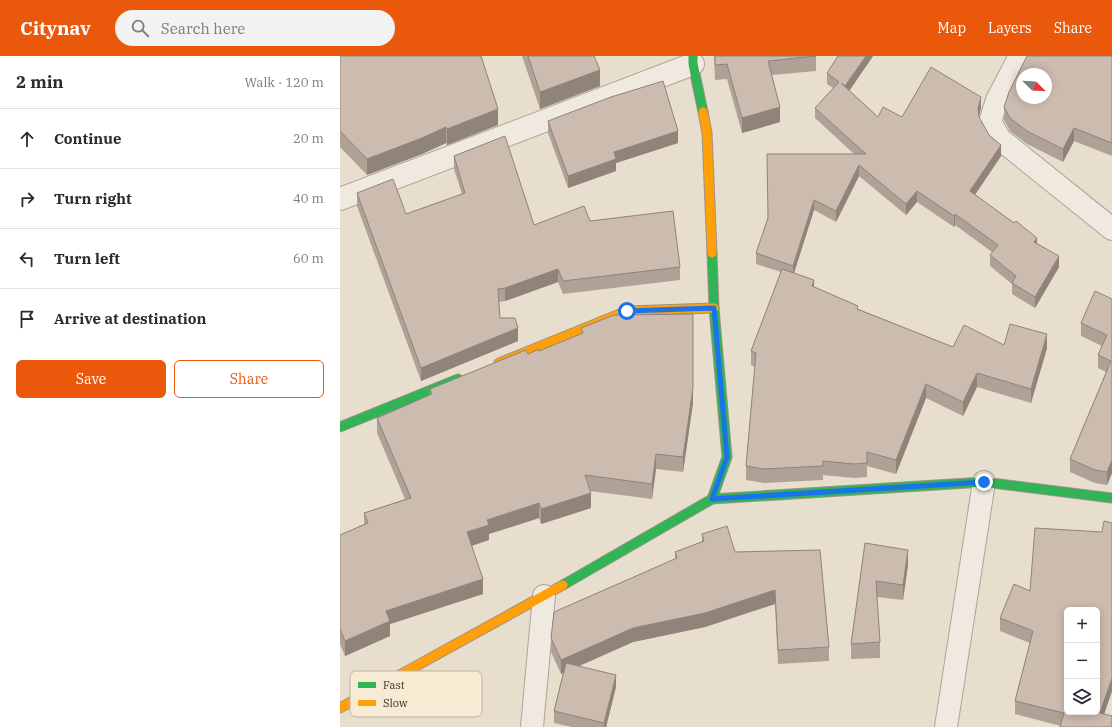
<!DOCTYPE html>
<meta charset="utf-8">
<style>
body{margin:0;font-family:"IBM Plex Serif",serif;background:#f2f2f3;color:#2b2b33}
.controls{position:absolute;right:12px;bottom:12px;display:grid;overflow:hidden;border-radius:6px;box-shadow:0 2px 10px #0003}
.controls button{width:36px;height:36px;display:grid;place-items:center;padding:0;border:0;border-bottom:1px solid #e1e1e2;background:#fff;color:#2b2b33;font:20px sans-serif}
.compass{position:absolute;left:676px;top:12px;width:36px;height:36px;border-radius:50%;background:#fff;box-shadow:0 2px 10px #0003;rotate:114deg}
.stop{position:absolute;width:12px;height:12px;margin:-9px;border:3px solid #1a73e8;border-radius:50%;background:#fff}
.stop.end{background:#1a73e8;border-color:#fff;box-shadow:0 1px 4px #0008}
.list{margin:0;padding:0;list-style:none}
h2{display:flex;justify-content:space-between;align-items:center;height:52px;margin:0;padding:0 16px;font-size:17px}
h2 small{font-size:13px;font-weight:400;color:#7c7c81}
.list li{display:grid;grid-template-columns:26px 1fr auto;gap:12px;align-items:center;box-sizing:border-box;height:60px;padding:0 16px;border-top:1px solid #e1e1e2}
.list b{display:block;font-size:15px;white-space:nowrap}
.list em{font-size:13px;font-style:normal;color:#7c7c81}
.actions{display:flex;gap:8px;padding:12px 16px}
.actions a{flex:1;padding:9px 0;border:1px solid #ea580c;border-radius:6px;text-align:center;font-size:14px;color:#ea580c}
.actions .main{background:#ea580c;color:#fff}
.icon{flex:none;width:22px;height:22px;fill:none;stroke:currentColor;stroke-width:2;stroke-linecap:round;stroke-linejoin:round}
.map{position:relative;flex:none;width:772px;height:671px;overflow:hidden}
header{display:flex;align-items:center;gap:24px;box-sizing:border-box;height:56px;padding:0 20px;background:#ea580c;color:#fff}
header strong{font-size:19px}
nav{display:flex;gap:22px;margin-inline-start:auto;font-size:14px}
.search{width:280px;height:36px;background:#f2f2f3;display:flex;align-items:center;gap:10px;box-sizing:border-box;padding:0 14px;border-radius:22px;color:#7c7c81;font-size:15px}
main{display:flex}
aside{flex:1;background:#fff}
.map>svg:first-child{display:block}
</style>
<header>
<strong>Citynav</strong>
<div class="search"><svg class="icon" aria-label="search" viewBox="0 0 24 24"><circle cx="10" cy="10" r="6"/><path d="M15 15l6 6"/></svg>Search here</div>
<nav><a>Map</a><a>Layers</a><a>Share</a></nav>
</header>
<main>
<aside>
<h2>2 min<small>Walk · 120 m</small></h2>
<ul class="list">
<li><svg class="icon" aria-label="ahead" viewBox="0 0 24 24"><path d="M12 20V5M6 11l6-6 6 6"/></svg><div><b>Continue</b></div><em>20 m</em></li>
<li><svg class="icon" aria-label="right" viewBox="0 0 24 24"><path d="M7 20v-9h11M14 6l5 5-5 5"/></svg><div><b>Turn right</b></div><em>40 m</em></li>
<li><svg class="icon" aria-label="left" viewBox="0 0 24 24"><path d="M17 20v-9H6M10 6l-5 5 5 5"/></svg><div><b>Turn left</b></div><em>60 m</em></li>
<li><svg class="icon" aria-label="arrive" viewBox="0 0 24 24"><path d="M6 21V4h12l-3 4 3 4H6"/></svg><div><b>Arrive at destination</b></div></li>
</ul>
<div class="actions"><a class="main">Save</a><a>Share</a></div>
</aside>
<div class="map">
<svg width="772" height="671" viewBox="0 0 772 671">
<rect width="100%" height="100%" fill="#e8dece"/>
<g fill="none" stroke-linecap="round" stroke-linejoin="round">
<defs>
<g id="street">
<path d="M680,0L657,44L650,66L660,83L772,173"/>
<path d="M0,143L353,8"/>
<path d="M192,671L204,540"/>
<path d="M606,671L644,426"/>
</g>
<g id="fast">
<path d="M353,0V8L363,56"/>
<path d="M0,371L118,323"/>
<path d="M372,443L644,426L772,442"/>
<path d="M223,529L372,443L387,401L374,252L372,197"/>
</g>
<g id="slow">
<path d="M363,56L367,77L372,197"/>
<path d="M159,307L287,255L374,252"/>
<path d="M0,652L223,529"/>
</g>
</defs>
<use href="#street" stroke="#ada397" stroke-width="24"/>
<use href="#fast" stroke="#9d9286" stroke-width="11"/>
<use href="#slow" stroke="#9d9286" stroke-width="11"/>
<use href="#street" stroke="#efe9e0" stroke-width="22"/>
<use href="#fast" stroke="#30b455" stroke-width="9"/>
<use href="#slow" stroke="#ff9f0a" stroke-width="9"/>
</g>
<g fill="#afa196">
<path d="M0,0L158,69L107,89L106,87L82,98L27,119L0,91Z"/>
<path d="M182,0H254L260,30L200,53Z"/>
<path d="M374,0H476V15L432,19L440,66L402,77L387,23L375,24Z"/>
<path d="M498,0H533L509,35L538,61H562L641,52L639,60V61L661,100L635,139L697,187L719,211L695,252L672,238V228L650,210V199L652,196L615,169L614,171L577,146L566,159L519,120L496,166L474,154L454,217L474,231L518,253L613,291L664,289L707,292L691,347L637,331L623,360L586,342L556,418L527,410V421L514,422L483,419V424L424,427L406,424V410L415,311L411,309V295L441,216L416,208V197L514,98L475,62V52L493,32L487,28V17Z"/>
<path d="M772,0V100L734,85L723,106L687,88L670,75L664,64V51Z"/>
<path d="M208,65L338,87L276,107V115L228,132L208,77Z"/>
<path d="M114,100L194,169L250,165L340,211V224L223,238L218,226L165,245L159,246L160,262L178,285L81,325L17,150V137L66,158L122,138L114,113Z"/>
<path d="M772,243V417L767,429L755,427L730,416V403L766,316L758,312V299L762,290L741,280V267Z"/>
<path d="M241,272L353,347L343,416L316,413L312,443L250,435L251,452L201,468L199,462L149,478V484L132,490L143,538L50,568V580L5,600L0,588V479L24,468V457L65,443L37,377V362L90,339V333L188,298L199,295L241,278Z"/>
<path d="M772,467V635L764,658L721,670L675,658V645L690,587L660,575V562L690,535L762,476Z"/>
<path d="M362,478L395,496L489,591V605L438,608L435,548L365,571L293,586L239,610L276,631L266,671H232L214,667V655L223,617L221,618L211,596V582L335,503V496L362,486Z"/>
<path d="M525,487L568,509L563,544L537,541L540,586V602L511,603V588Z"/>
</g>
<g fill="#8f837a">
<path d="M526,0H533L505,41V30Z"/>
<path d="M260,14V30L200,53V36Z"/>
<path d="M641,41V52L638,63V52Z"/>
<path d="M440,51V66L402,77V62Z"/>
<path d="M158,53V69L107,89V73Z"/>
<path d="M106,71V87L82,98L27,119V103Z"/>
<path d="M734,72V85L723,106V93Z"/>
<path d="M338,75V87L276,107V115L228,132V120L274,96Z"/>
<path d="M661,89V100L630,146V135Z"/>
<path d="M519,109V120L496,166V155Z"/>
<path d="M577,135V146L566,159V148Z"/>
<path d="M474,144V154L453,220V210Z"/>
<path d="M615,158V169L614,171V160Z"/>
<path d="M697,182V193L694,186Z"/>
<path d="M719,200V211L695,252V241Z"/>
<path d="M218,213V226L165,245V232Z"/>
<path d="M474,224V238L472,230Z"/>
<path d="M353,258V347L343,416V401Z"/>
<path d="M178,272V285L81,325V312Z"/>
<path d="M707,278V292L691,347V333Z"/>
<path d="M637,317V331L623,360V346Z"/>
<path d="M586,328V342L556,418V404Z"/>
<path d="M316,398V413L312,443V428Z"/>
<path d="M772,404V417L767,429V416Z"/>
<path d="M251,437V452L201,468V453Z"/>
<path d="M199,447V462L149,478V484L127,491V476L147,464Z"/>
<path d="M568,494V509L563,544V529Z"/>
<path d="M143,523V538L50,568V580L5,600V585L46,555Z"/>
<path d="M435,534V548L365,571L293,586L221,618V604L293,572Z"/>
<path d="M276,619V631L266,671H264V667Z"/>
<path d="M772,622V635L760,670V657Z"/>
</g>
<g fill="#ccbbaf" stroke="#8f837a" fill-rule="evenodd">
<path d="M0,0H141L158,53L107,73L106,71L82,82L27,103L0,75Z"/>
<path d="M188,0H254L260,14L200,36Z"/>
<path d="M375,0H476L428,5L440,51L402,62L387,8L375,9Z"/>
<path d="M498,0H526L505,30L501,27L538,61L543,51L562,61L591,11L641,41L638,52L639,61L649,79L661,89L630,135L674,167L676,165L697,182L694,186L719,200L695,241L672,227L676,220L650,199L658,189L615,158L614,160L577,135L566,148L519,109L496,155L474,144L453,210L416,197L428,162L427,98H526L475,52L499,26L487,17Z"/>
<path d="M687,0H772V87L734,72L723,93L687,75L670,62L664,51L669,36ZM682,18H706V42H682Z"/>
<path d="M323,25L338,75L274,96L276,103L228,120L208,65L271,41Z"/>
<path d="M165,80L194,169L244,150L250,165L333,155L340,211L223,225L218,213L165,232L158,233L160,262H175L178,272L81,312L17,137L53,123L66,158L125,137L114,100Z"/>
<path d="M442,213L474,224L472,230L518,250L517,253L613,291L624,269L664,289L670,268L707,278L691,333L637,317L623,346L586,328L556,404L527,396V407L514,408L483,405V410L424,413L406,410L416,297L411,295Z"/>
<path d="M755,235L772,243V404L767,416L755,414L730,403L771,305L758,299L767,279L741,267Z"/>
<path d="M353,258V332L343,401L316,398L312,428L245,419L251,437L201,453L199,447L147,464L149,469L127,476L143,523L46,555L50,565L5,585L0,573V479L28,467L24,457L71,442L37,362L92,338L90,333L186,294L188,298L199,293V295L243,277L241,272L274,259Z"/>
<path d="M764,465L772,467V622L760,657L772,660V671H720L724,657L675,645L693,575L660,562L674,528L690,535L695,472L762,476ZM727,554H757V656H727Z"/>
<path d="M387,470L395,496L480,494L489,591L438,594L435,534L365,557L293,572L221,604L211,582L214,556L337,502L335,496L364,485L362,478Z"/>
<path d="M525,487L568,494L563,529L536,525L540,586L511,588Z"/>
<path d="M226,607L276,619L264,667L214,655Z"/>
</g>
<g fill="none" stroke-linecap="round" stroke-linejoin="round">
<path stroke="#1a73e8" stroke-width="5" d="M287,255L374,252L387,401L372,443L644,426"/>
</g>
<rect x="10" y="615" width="132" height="46" rx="6" fill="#f8ebd4" stroke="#c0b19d" stroke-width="1"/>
<rect x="18" y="626" width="18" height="6" fill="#30b455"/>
<rect x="18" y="644" width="18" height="6" fill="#ff9f0a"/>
<g font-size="11" fill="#3d2a1e">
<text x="43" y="633">Fast</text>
<text x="43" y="651">Slow</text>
</g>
</svg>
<div class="controls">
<button>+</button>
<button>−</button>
<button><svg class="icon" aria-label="layers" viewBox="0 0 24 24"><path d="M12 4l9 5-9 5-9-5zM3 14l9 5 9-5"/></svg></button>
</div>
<svg class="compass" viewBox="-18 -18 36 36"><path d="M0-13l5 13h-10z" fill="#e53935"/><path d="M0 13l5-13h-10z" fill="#7c7c81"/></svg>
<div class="stop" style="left:287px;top:255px"></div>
<div class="stop end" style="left:644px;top:426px"></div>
</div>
</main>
